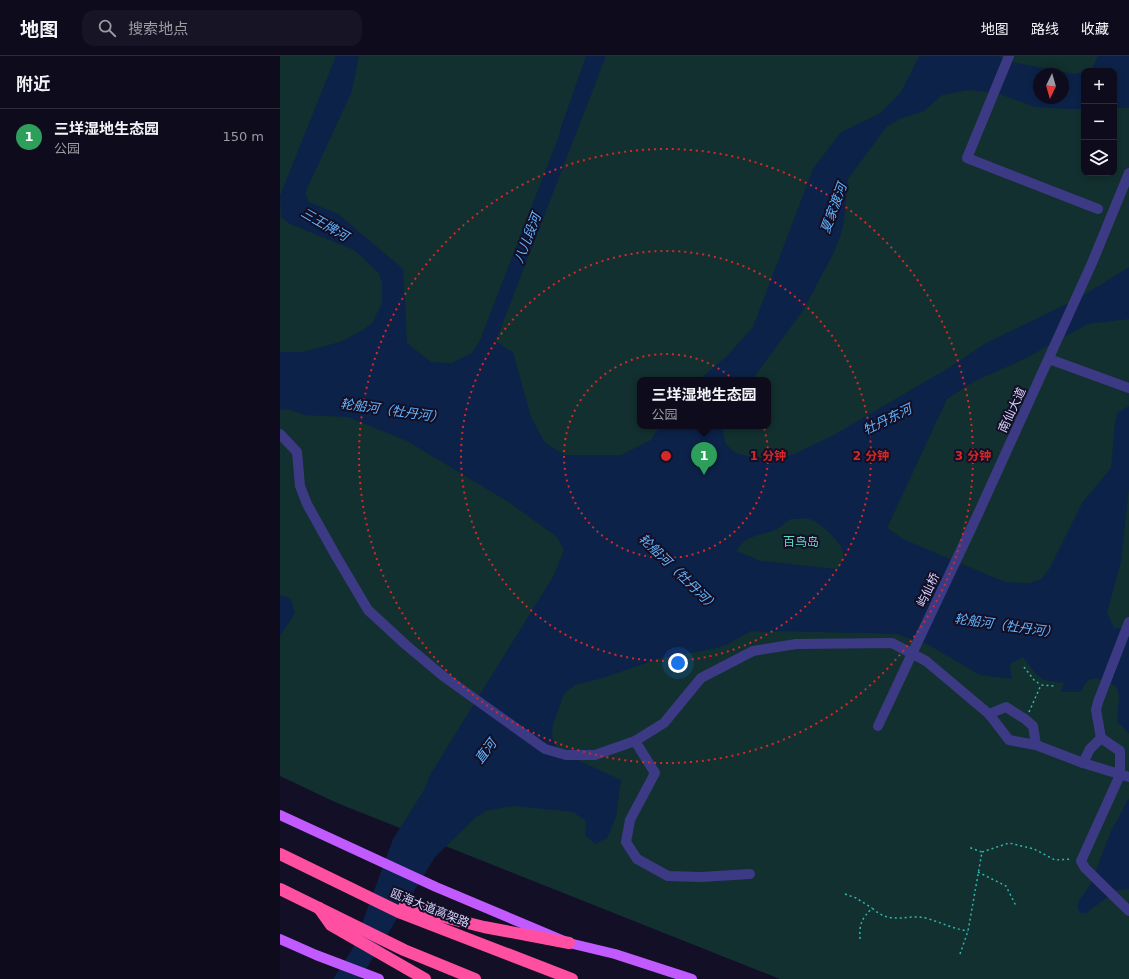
<!DOCTYPE html>
<html lang="zh">
<meta charset="utf-8">
<style>
body{margin:0;font-family:"DejaVu Sans","Noto Sans SC",sans-serif;background:#171425;color:#f1f3f6}
.controls{position:absolute;right:12px;top:12px;display:grid;overflow:hidden;border-radius:8px;box-shadow:0 2px 6px #0003}
.controls button{width:36px;height:36px;display:grid;place-items:center;padding:0;border:0;border-bottom:1px solid #2e2b3b;background:#0e0b1c;color:#f1f3f6;font:20px sans-serif}
.compass{position:absolute;left:753px;top:12px;width:36px;height:36px;border-radius:50%;background:#0e0b1c;box-shadow:0 2px 6px #0003;rotate:185deg}
.you{position:absolute;left:398px;top:607px;width:14px;height:14px;margin:-10px;border:3px solid #fff;border-radius:50%;background:#1a73e8;box-shadow:0 0 0 6px #1a73e833}
.badge{display:grid;place-items:center;width:26px;height:26px;border-radius:50%;background:#00e5ff;color:#fff;font-size:13px;font-weight:700}
.pin{position:absolute;translate:-50% -33px;filter:drop-shadow(0 1px 2px #0008)}
.pin::after{content:'';position:absolute;top:21px;width:14px;height:12px;background:inherit;clip-path:polygon(0 0,100% 0,50% 100%)}
.popup{position:absolute;left:357px;top:321px;width:134px;height:52px;box-sizing:border-box;display:grid;place-content:center;border-radius:8px;background:#0e0b1c;filter:drop-shadow(0 1px 3px #0005);font-size:13px;white-space:nowrap;color:#9b9ba3}
.popup b{font-size:15px;color:#f1f3f6}
.popup::after{content:'';position:absolute;left:50%;top:100%;margin-left:-8px;border:8px solid transparent;border-top-color:#0e0b1c}
.list{margin:0;padding:0;list-style:none}
h2{display:flex;justify-content:space-between;align-items:center;height:52px;margin:0;padding:0 16px;font-size:17px}
h2 small{font-size:13px;font-weight:400;color:#9b9ba3}
.list li{display:grid;grid-template-columns:26px 1fr auto;gap:12px;align-items:center;box-sizing:border-box;height:56px;padding:0 16px;border-top:1px solid #2e2b3b}
.list b{display:block;font-size:15px;white-space:nowrap}
.list p{margin:0;font-size:13px;white-space:nowrap;color:#9b9ba3}
.list em{font-size:13px;font-style:normal;color:#9b9ba3}
.icon{flex:none;width:22px;height:22px;fill:none;stroke:currentColor;stroke-width:2;stroke-linecap:round;stroke-linejoin:round}
.map{position:relative;flex:none;width:849px;height:923px;overflow:hidden}
header{display:flex;align-items:center;gap:24px;box-sizing:border-box;height:56px;padding:0 20px;background:#0e0b1c;border-bottom:1px solid #2e2b3b}
header strong{font-size:19px}
nav{display:flex;gap:22px;margin-inline-start:auto;font-size:14px}
.search{width:280px;height:36px;background:#171425;display:flex;align-items:center;gap:10px;box-sizing:border-box;padding:0 14px;border-radius:12px;color:#9b9ba3;font-size:15px}
main{display:flex}
aside{flex:1;background:#0e0b1c}
.map>svg:first-child{display:block}
</style>
<header>
<strong>地图</strong>
<div class="search"><svg class="icon" aria-label="search" viewBox="0 0 24 24"><circle cx="10" cy="10" r="6"/><path d="M15 15l6 6"/></svg>搜索地点</div>
<nav><a>地图</a><a>路线</a><a>收藏</a></nav>
</header>
<main>
<aside>
<h2>附近<small></small></h2>
<ul class="list">
<li><span class="badge" style="background:#2e9e5b">1</span><div><b>三垟湿地生态园</b><p>公园</p></div><em>150 m</em></li>
</ul>
</aside>
<div class="map">
<svg width="849" height="923" viewBox="0 0 849 923">
<rect width="100%" height="100%" fill="#130f26"/>
<path fill="#12302f" fill-rule="evenodd" d="M0,0H849V923H500L57,747L0,720ZM804,15H834V117H804ZM759,18H783V42H759ZM360,324H488V370H360Z"/>
<g fill="#0c2248" fill-rule="evenodd">
<path d="M56,0H79L72,35L25,137L29,146L58,158L123,213L127,287L151,306L171,307L192,297L204,278L233,296L251,361L265,387L285,399H341L371,384L380,370H444L443,375L445,387L454,396L466,400L492,402L504,401L516,397L552,380L672,310L706,287L799,242L849,211V263L808,268L744,303L693,326L667,343L607,472L625,484L725,526L750,527L761,523L768,515L802,447L831,412L835,366L837,357L849,350V431L841,506L827,557L834,572H849V678L843,671L837,666L839,641L837,631L817,622L808,624L800,636H781L784,627L764,624L755,617L743,601L730,608L732,623L700,619L649,589L616,578L501,575L487,576L471,575L446,589L433,593L377,603L323,622L295,629L284,638L273,668L272,681L278,695L341,724L336,761L327,782L315,788L305,779L306,765L293,756L236,750L208,754L196,761L155,801L80,923H53L73,892L113,783L144,734L150,719L274,519L284,494L277,481L230,447L127,385L68,361L24,359L11,354L0,353V296H22L60,286L83,274L92,267L102,247V226L98,216L74,194L10,168L1,161L0,140ZM511,463C517,463 525,462 530,463C541,467 560,485 563,496C564,503 561,508 557,513L481,505L457,495C465,478 480,480 495,474C501,471 506,466 511,463Z"/>
<path d="M306,0H326L303,60L292,79L280,74Z"/>
<path d="M639,0H719L727,5L794,18L804,16V53H785L755,51L717,37L689,34L662,39L644,55L620,63L607,70L568,123L564,165L561,178L554,196L524,253L472,324H419L446,301L473,271L533,113L561,76L599,58L621,36ZM759,18H783V42H759Z"/>
<path d="M818,0H849V52H834V15H806L811,14Z"/>
<path d="M0,539L11,543L15,557L0,580Z"/>
<path d="M849,742V833L837,834L806,857H800L797,851L799,845L811,827L831,775Z"/>
</g>
<g fill="none" stroke-linecap="round" stroke-linejoin="round">
<path stroke="#0c2248" stroke-width="15" d="M202,300L295,59"/>
<g stroke="#2fb8b0" stroke-width="1.5" stroke-dasharray="2 3" stroke-linecap="butt">
<path d="M744,611L754,624L761,629"/>
<path d="M749,656L761,629L774,630"/>
<path d="M702,796L729,787L754,793L775,804L792,803"/>
<path d="M698,816L726,830L736,850"/>
<path d="M565,838L576,842L592,852"/>
<path d="M580,883C579,867 582,863 592,852C613,871 627,856 649,863C662,867 674,873 688,875"/>
<path d="M680,898L688,875L702,796L688,791"/>
</g>
<g stroke="#3d3a85" stroke-width="10">
<path d="M729,0L687,102L818,153"/>
<path d="M769,303L849,332"/>
<path d="M0,378L17,396L20,430L27,448L56,500L88,554L126,589L163,620L265,693L286,699H315L355,685L384,667L421,622L473,595L516,588L612,587L646,605L709,658L729,684L756,689L803,707L849,721"/>
<path d="M698,458L812,207L849,117"/>
<path d="M849,566L818,646L816,654L821,682L840,695V719L801,805L805,812L849,855"/>
<path d="M709,658L726,651L745,663L753,670L756,689"/>
<path d="M598,670L621,621"/>
<path d="M355,685L375,717L350,764L346,786L357,803L388,820L421,821L470,818"/>
<path d="M803,707L810,693L821,682"/>
</g>
<g stroke="#c25bff" stroke-width="10">
<path d="M0,759L156,831L289,887L335,898L412,923"/>
<path d="M0,883L36,899L99,923"/>
</g>
<g stroke="#ff4fa3" stroke-width="12">
<path d="M0,798L121,857L292,923"/>
<path d="M0,833L124,894L195,923"/>
<path d="M124,851L204,871L289,887"/>
<path d="M39,852L51,869L145,923"/>
</g>
<path stroke="#3d3a85" stroke-width="10" d="M621,621L698,458"/>
</g>
<g fill="none" stroke="#d62828" stroke-width="2" stroke-dasharray="2 4">
<circle cx="386" cy="400" r="102"/>
<circle cx="386" cy="400" r="205"/>
<circle cx="386" cy="400" r="307"/>
</g>
<g text-anchor="middle" stroke-width="4" stroke-linejoin="round" paint-order="stroke">
<g font-size="12" fill="#d9d4ff" stroke="#130f26">
<text transform="translate(732 354) rotate(-65)" y="4">南仙大道</text>
<text transform="translate(648 534) rotate(-64)" y="4">屿仙桥</text>
<text transform="translate(150 852) rotate(22)" y="4">瓯海大道高架路</text>
</g>
<g font-size="12" fill="#5fe0c0" stroke="#130f26">
<text x="521" y="490">百鸟岛</text>
</g>
<g font-size="13" font-style="italic" fill="#62b6ff" stroke="#130f26">
<text transform="translate(553 152) rotate(-70)" y="5">夏家渡河</text>
<text transform="translate(45 168) rotate(30)" y="5">三王牌河</text>
<text transform="translate(247 182) rotate(-69)" y="5">八儿段河</text>
<text transform="translate(112 354) rotate(8)" y="5">轮船河（牡丹河）</text>
<text transform="translate(607 363) rotate(-26)" y="5">牡丹东河</text>
<text transform="translate(399 516) rotate(44)" y="5">轮船河（牡丹河）</text>
<text transform="translate(726 569) rotate(8)" y="5">轮船河（牡丹河）</text>
<text transform="translate(205 695) rotate(-53)" y="5">直河</text>
</g>
</g>
<circle cx="386" cy="400" r="6" fill="#d62828" stroke="#130f26" stroke-width="2"/>
<g font-size="12" text-anchor="middle" font-weight="bold" fill="#d62828" stroke="#130f26" stroke-width="4" stroke-linejoin="round" paint-order="stroke">
<text x="488" y="404">1 分钟</text>
<text x="591" y="404">2 分钟</text>
<text x="693" y="404">3 分钟</text>
</g>
</svg>
<div class="controls">
<button>+</button>
<button>−</button>
<button><svg class="icon" aria-label="layers" viewBox="0 0 24 24"><path d="M12 4l9 5-9 5-9-5zM3 14l9 5 9-5"/></svg></button>
</div>
<svg class="compass" viewBox="-18 -18 36 36"><path d="M0-13l5 13h-10z" fill="#e53935"/><path d="M0 13l5-13h-10z" fill="#9b9ba3"/></svg>
<div class="you"></div>
<div class="pin badge" style="left:424px;top:419px;background:#2e9e5b">1</div>
<div class="popup"><b>三垟湿地生态园</b>公园</div>
</div>
</main>
